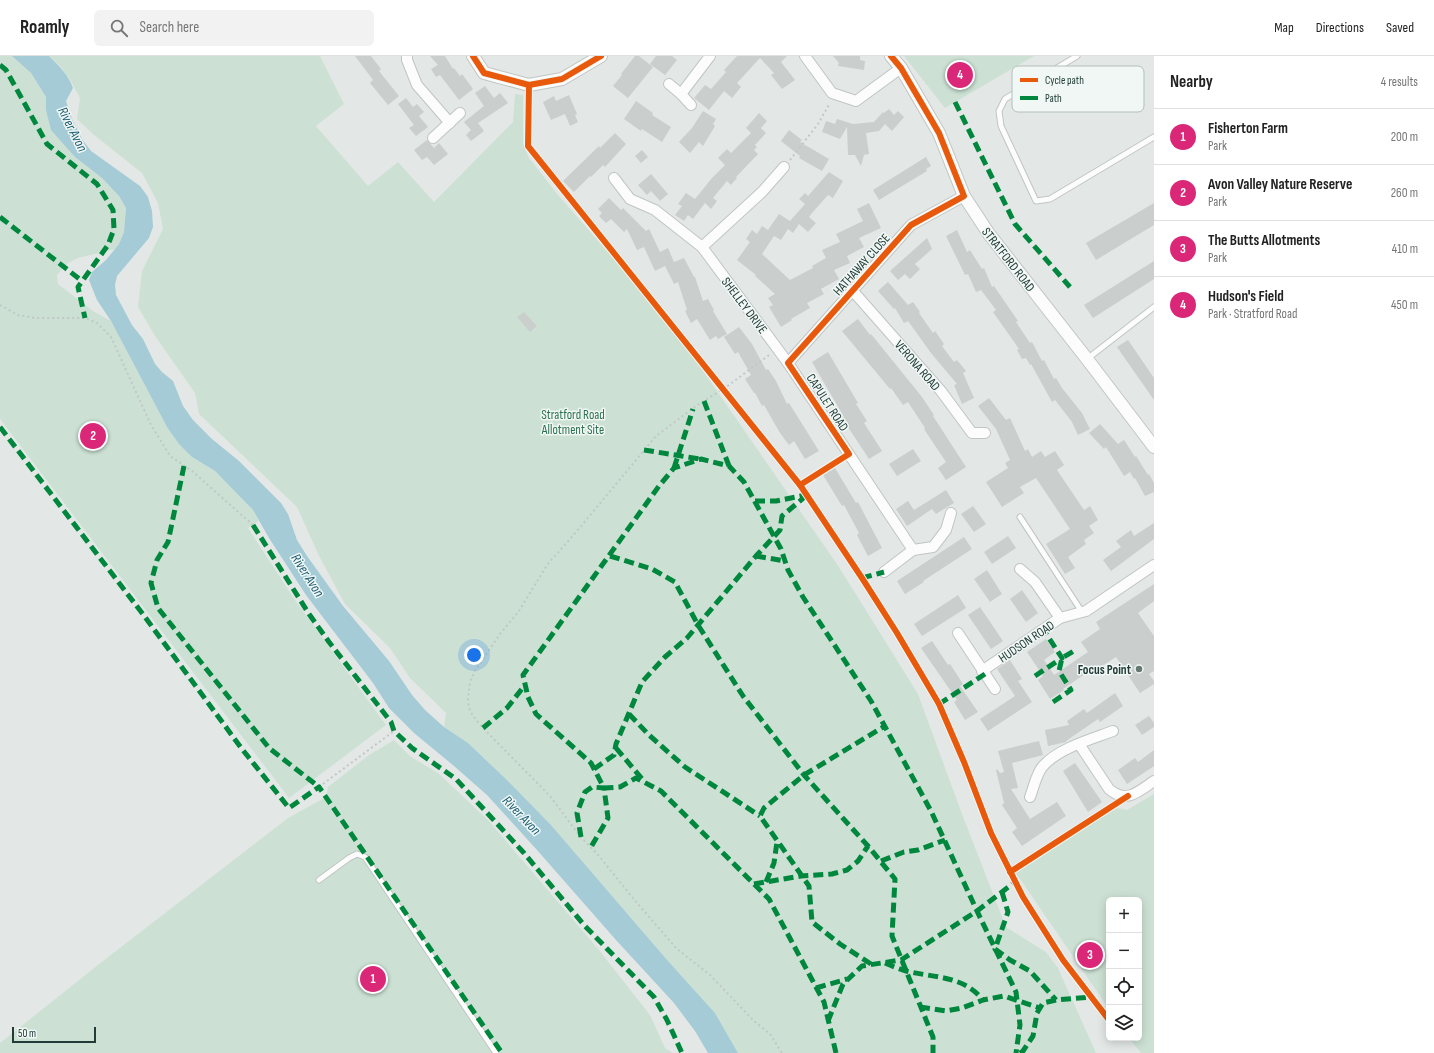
<!DOCTYPE html>
<meta charset="utf-8">
<style>
body{margin:0;font-family:"Sofia Sans Condensed",sans-serif;background:#f2f2f2;color:#222}
.controls{position:absolute;right:12px;bottom:12px;display:grid;overflow:hidden;border-radius:6px;box-shadow:0 2px 10px #0003}
.controls button{width:36px;height:36px;display:grid;place-items:center;padding:0;border:0;border-bottom:1px solid #e0e0e0;background:#fff;color:#222;font:20px sans-serif}
.scale{position:absolute;left:12px;bottom:10px;width:84px;box-sizing:border-box;padding-left:4px;border:2px solid #213b36;border-top:0;font-size:11px;line-height:14px;white-space:nowrap;color:#213b36;-webkit-text-stroke:3px #f0f7f5;paint-order:stroke}
.you{position:absolute;left:474px;top:599px;width:14px;height:14px;margin:-10px;border:3px solid #fff;border-radius:50%;background:#1a73e8;box-shadow:0 0 0 6px #1a73e833}
.badge{display:grid;place-items:center;width:26px;height:26px;border-radius:50%;background:#db2777;color:#fff;font-size:13px;font-weight:700}
.pin{position:absolute;translate:-50% -50%;border:2px solid #fff;box-shadow:0 1px 4px #0006}
.list{margin:0;padding:0;list-style:none}
h2{display:flex;justify-content:space-between;align-items:center;height:52px;margin:0;padding:0 16px;font-size:17px}
h2 small{font-size:13px;font-weight:400;color:#767676}
.list li{display:grid;grid-template-columns:26px 1fr auto;gap:12px;align-items:center;box-sizing:border-box;height:56px;padding:0 16px;border-top:1px solid #e0e0e0}
.list b{display:block;font-size:15px;white-space:nowrap}
.list p{margin:0;font-size:13px;white-space:nowrap;color:#767676}
.list em{font-size:13px;font-style:normal;color:#767676}
.icon{flex:none;width:22px;height:22px;fill:none;stroke:currentColor;stroke-width:2;stroke-linecap:round;stroke-linejoin:round}
.map{position:relative;flex:none;width:1154px;height:997px;overflow:hidden}
header{display:flex;align-items:center;gap:24px;box-sizing:border-box;height:56px;padding:0 20px;background:#fff;border-bottom:1px solid #e0e0e0}
header strong{font-size:19px}
nav{display:flex;gap:22px;margin-inline-start:auto;font-size:14px}
.search{width:280px;height:36px;background:#f2f2f2;display:flex;align-items:center;gap:10px;box-sizing:border-box;padding:0 14px;border-radius:6px;color:#767676;font-size:15px}
main{display:flex}
aside{flex:1;background:#fff}
.map>svg:first-child{display:block}
</style>
<header>
<strong>Roamly</strong>
<div class="search"><svg class="icon" aria-label="search" viewBox="0 0 24 24"><circle cx="10" cy="10" r="6"/><path d="M15 15l6 6"/></svg>Search here</div>
<nav><a>Map</a><a>Directions</a><a>Saved</a></nav>
</header>
<main>
<div class="map">
<svg width="1154" height="997" viewBox="0 0 1154 997">
<rect width="100%" height="100%" fill="#e3e8e6"/>
<g fill="#cce1d4">
<path d="M0,0H12L31,17L46,41V54L75,101L102,122L119,140L126,152L124,176L119,188L115,193L78,202L68,207L57,219L58,228L93,255L111,265L167,371L192,401L215,415L253,454L259,465L248,472L295,544L386,669L289,742L0,363Z"/>
<path d="M49,0H320L344,48L316,70L368,130L398,106L434,146L513,66L515,38L523,39V88L529,102L558,139L634,226L701,312L839,511L918,638L962,758L1006,871L1046,896L1058,912L1096,997H738L715,957L668,905L551,769L507,724L468,687L444,671L446,657L410,622L390,592L345,548L319,500L297,451L199,358L195,337L155,280L138,251L142,215L163,173L158,147L142,117L94,79L77,63L80,42L69,22L61,11Z"/>
<path d="M904,0H1034L945,52Z"/>
<path d="M394,684L411,701L438,717L488,764L599,894L650,959L665,992L673,997H0V987L103,905L288,762L326,741L328,731L369,699Z"/>
<path d="M1154,738V997H1141L1129,982H1139V844H1109V953L1016,817L1117,752L1127,754Z"/>
</g>
<path fill="#a4cbd6" d="M12,0H49C59,10 68,18 73,32L66,45L72,63L82,83L91,95L140,130L148,141L152,155L153,171L149,182L117,220L115,229L116,239L132,269L143,283L155,308L162,316L173,325L183,350L193,364L212,383L239,405L281,447L288,458L297,484L307,500L343,550L389,605L412,639L425,654L444,671L468,687L507,724L551,769L668,905L715,957L738,997H708L695,975L674,947L616,884L537,794L487,739L454,710L414,677L389,652L373,627L306,539L269,482L253,454L215,415L192,401L179,388L167,371L111,265L97,244L89,224L92,216L106,204L119,188L124,176L126,152L119,140L102,122L75,101L51,74L46,54V41L31,17Z"/>
<g fill="#cacfcd">
<path d="M355,0H371L381,13L379,15L399,40L388,49L370,27L373,24Z"/>
<path d="M430,0H445L453,13L454,12L460,20L462,18L473,33L459,44L440,19L436,21L431,13L438,9Z"/>
<path d="M635,0H639L653,11L628,42L613,30L622,19L621,18Z"/>
<path d="M656,0H672L677,4L665,19L650,8Z"/>
<path d="M737,0H787L781,6L795,24L782,33L771,19L774,17L760,2L737,27L741,31L732,42L724,35L709,54L694,42L705,29L711,33L726,16L724,14Z"/>
<path d="M833,0H860V4L865,5L864,14L838,10L839,7Z"/>
<path d="M485,30L494,42L500,37L508,47L478,67L484,75L471,85L466,79L471,74L464,66L484,50L475,37Z"/>
<path d="M569,39L577,58L575,59L578,66L570,70L565,58L551,64L543,46L554,40L556,45Z"/>
<path d="M406,42L413,51L417,48L424,56L419,60L428,71L416,80L409,72L414,69L398,48Z"/>
<path d="M636,45L653,57L652,59L671,71L662,86L642,73L641,75L624,63Z"/>
<path d="M889,53L894,59L898,55L904,61L892,75L885,68L879,75L866,77L869,98L864,99L861,110L855,99H848L847,71L840,83L822,76L826,65L835,68L837,63L853,68L874,66L883,56L884,57Z"/>
<path d="M703,55L716,63L713,68L715,70L703,90L699,86L690,97L679,86L692,72Z"/>
<path d="M759,57L767,65L761,72L766,77L755,89L757,91L754,94L758,98L736,121L737,122L731,129L727,125L713,142L717,145L711,153L705,147L693,163L688,159L684,165L675,159L682,150L678,148L686,137L695,143L712,122L725,109L718,102L727,93L731,97L751,77L746,72Z"/>
<path d="M789,74L802,84L800,86L829,103L822,115L799,102L800,100L781,85Z"/>
<path d="M615,77L626,88L605,111L603,109L591,121L590,120L574,136L563,125L599,90L600,92Z"/>
<path d="M427,84L434,92L439,87L448,98L434,109L427,101L422,104L414,94Z"/>
<path d="M642,94L648,101L641,107L635,100Z"/>
<path d="M926,101L931,110L926,113L927,115L879,144L873,134Z"/>
<path d="M829,116L843,125L833,142L828,139L812,157L809,161L816,167L808,176L799,168L793,177L788,173L781,184L774,180L762,198L790,224L813,212L812,210L826,202L822,194L840,186L836,178L863,165L857,153L869,147L881,172L859,182L864,191L847,200L850,207L834,214L839,223L821,233L824,238L807,247L810,252L791,263L792,264L781,271L769,251L773,249L768,242L775,238L755,220L756,219L737,204L750,186L746,183L752,174L757,178L762,170L768,174L779,158L790,165L805,148L799,143L805,137L808,140Z"/>
<path d="M651,118L668,138L660,145L651,135L647,139L638,129Z"/>
<path d="M609,142L621,154L623,152L646,175L649,173L660,196L668,192L674,206L684,202L694,221H695L703,245L708,243L714,254L713,255L727,278L718,283L716,280L710,284L697,263L691,267L685,255L687,254L678,226L674,228L665,210L655,215L644,191L637,194L627,173L624,176L611,163L606,167L599,160L602,157L598,153Z"/>
<path d="M1154,147V169L1096,204L1086,187Z"/>
<path d="M957,174L967,196L970,194L982,213L984,212L992,231L994,230L1018,265L1016,266L1030,287L1032,286L1042,305L1044,304L1054,323L1056,322L1062,332L1082,357L1090,373L1078,379L1072,366L1055,344L1052,346L1031,308L1030,309L1026,302L1022,303L1017,294L1019,293L993,256L996,254L981,234L976,236L968,218L965,219L946,180Z"/>
<path d="M927,182L932,193L915,208L920,213L910,223L905,218L898,224L890,215Z"/>
<path d="M1154,205V223L1093,262L1084,249Z"/>
<path d="M888,226L908,249L913,246L920,256L919,257L933,277L935,275L944,288L942,290L954,306L957,304L966,315L963,317L974,342L962,348L954,329L957,328L931,297L908,265L904,267L895,252L894,253L878,235Z"/>
<path d="M524,256L537,270L530,276L517,261Z"/>
<path d="M858,263L870,279L871,278L922,341L934,359L933,360L966,411L946,424L938,412L946,406L924,373L925,372L908,346L903,349L891,332L890,333L842,275Z"/>
<path d="M739,271L752,288L766,314L768,313L776,325L787,348L789,347L819,395L805,403L794,385L789,389L780,377L764,349L762,350L755,337H754L745,323L751,319L738,296L735,298L724,281Z"/>
<path d="M1128,284L1154,322V344L1117,291Z"/>
<path d="M828,296L858,347L856,348L867,365L864,367L882,395L869,403L842,362L844,361L812,306Z"/>
<path d="M989,342L1006,364L1010,362L1025,395L1028,393L1032,401L1041,395L1045,401L1055,395L1064,409L1057,414L1084,454L1090,450L1098,464L1089,470L1094,477L1084,484L1086,488L1068,501L1075,512L1065,518L1046,488L1070,473L1036,422L1020,431L1024,437L1002,451L986,426L1008,412L1005,407L1010,404L996,373L978,350Z"/>
<path d="M1100,368L1118,388L1124,384L1135,401L1136,400L1148,419L1149,418L1154,427V436L1145,440L1135,422L1134,423L1130,416L1124,420L1106,391L1104,393L1089,377Z"/>
<path d="M913,393L921,405L897,420L889,408Z"/>
<path d="M835,412L856,447L858,446L882,492L868,500L857,479L859,477L844,449L842,450L823,419Z"/>
<path d="M946,434L954,447L936,458L932,453L907,470L896,453L908,445L914,454Z"/>
<path d="M973,450L986,468L974,476L961,458Z"/>
<path d="M1154,467V483L1111,515L1103,504L1121,491L1116,485L1131,474L1134,480Z"/>
<path d="M1008,480L1016,492L992,508L984,496Z"/>
<path d="M964,481L972,493L923,525L924,526L905,538L897,525Z"/>
<path d="M987,514L1002,538L990,546L974,523Z"/>
<path d="M1154,528V545L1138,557L1154,580V615L1149,618L1154,625V628L1140,637L1116,601L1099,612L1098,609L1063,633L1064,634L1050,643L1038,624L1043,620L1027,596L1046,583L1055,596L1044,604L1054,619L1088,596L1081,586L1100,573L1096,566Z"/>
<path d="M1022,534L1038,557L1026,566L1010,543Z"/>
<path d="M958,539L966,552L922,580L914,568Z"/>
<path d="M980,551L1003,585L991,593L968,559Z"/>
<path d="M932,585L948,609L950,608L963,628L960,630L978,656L965,664L954,646L957,644L921,592Z"/>
<path d="M1010,604L1022,623L1018,625L1032,646L988,675L980,663L1015,640L997,613Z"/>
<path d="M1115,637L1123,650L1100,666L1098,663L1066,685V686L1048,690L1045,674L1069,669L1067,665L1084,653L1087,657Z"/>
<path d="M1149,660L1154,667V671L1142,679L1135,669Z"/>
<path d="M1039,685L1043,699L1012,707L1018,732L1011,733L1030,763L1057,746L1066,760L1022,790L1012,776L1017,772L1002,749L1004,747L996,714L997,713L1000,717L1004,716L998,695Z"/>
<path d="M1154,694V710L1127,728L1118,714L1135,702L1138,706Z"/>
<path d="M1075,707L1102,746L1088,756L1063,715Z"/>
</g>
<g fill="none" stroke-linecap="round" stroke-linejoin="round">
<defs>
<g id="service">
<path d="M1077,0L1005,43L999,55L1001,70L1036,145L1050,143L1154,81"/>
<path d="M1087,303L1154,251"/>
<path d="M1020,461L1082,556"/>
<path d="M319,824L349,802L357,798L365,801L496,997"/>
</g>
<g id="minor">
<path d="M407,0V4L417,29L450,67"/>
<path d="M805,0L832,37L856,45L901,12"/>
<path d="M669,28L681,38L691,49"/>
<path d="M681,38L710,0"/>
<path d="M433,82L460,57"/>
<path d="M614,122L630,143L655,154L702,191L788,307L913,494L933,491L946,474L951,457"/>
<path d="M702,191L762,136L784,111"/>
<path d="M852,234L941,335L972,377H985"/>
<path d="M788,307L911,169L964,140"/>
<path d="M1020,513L1035,526L1060,562"/>
<path d="M884,516L913,494"/>
<path d="M958,577L995,633"/>
<path d="M982,615L1060,562L1086,555L1154,509"/>
<path d="M1079,688L1109,733C1126,748 1138,736 1154,725"/>
<path d="M1030,741C1034,731 1036,718 1043,710C1059,692 1092,683 1113,675"/>
</g>
<g id="tertiary">
<path d="M473,0L484,17L529,29L562,23L601,0"/>
<path d="M891,0L901,12L939,77L964,140L989,178L1087,303L1154,391"/>
</g>
</defs>
<use href="#service" stroke="#c0c5c3" stroke-width="7"/>
<use href="#minor" stroke="#c0c5c3" stroke-width="12"/>
<use href="#tertiary" stroke="#c0c5c3" stroke-width="14"/>
<g stroke="#c0c8c6" stroke-width="2" stroke-dasharray="2 3" stroke-linecap="butt">
<path d="M790,104L818,68L830,47"/>
<path d="M0,249L18,259L35,262H85L97,267L111,281L151,369L170,400L192,415L253,469"/>
<path d="M769,299L729,329L696,350L656,380L577,475L547,509L519,555L500,578L475,615L470,626L468,643L469,652L473,660L483,672L550,740L579,779L599,800L632,841L676,892L710,919L754,965L770,978L782,997"/>
<path d="M319,731L394,675"/>
</g>
<use href="#service" stroke="#fbfcfb" stroke-width="5"/>
<use href="#minor" stroke="#fbfcfb" stroke-width="10"/>
<use href="#tertiary" stroke="#fbfcfb" stroke-width="12"/>
<g stroke="#00873e" stroke-width="5" stroke-dasharray="10 5" stroke-linecap="butt">
<path d="M0,9L6,14L47,88L97,128L113,154L114,173L108,189L78,231L85,262"/>
<path d="M955,46L1015,168L1070,231"/>
<path d="M0,161L82,225"/>
<path d="M704,345L729,410"/>
<path d="M0,371L142,557L242,693L289,752L319,731L502,997"/>
<path d="M644,394L700,403"/>
<path d="M184,410L168,486L157,504L151,527L158,552L269,692L319,731"/>
<path d="M674,412L693,353"/>
<path d="M755,445H776L806,439"/>
<path d="M253,469L309,558L329,586L391,666L394,675L412,692L456,723L524,797L584,869L654,941L667,964L682,997"/>
<path d="M610,500L652,513L675,526L698,569L743,640L804,719L868,790L895,823L892,880L933,981V997"/>
<path d="M756,500L785,505"/>
<path d="M862,522L884,516"/>
<path d="M1035,620L1062,602L1043,573"/>
<path d="M1053,646L1071,634L1059,615L1062,602L1074,595"/>
<path d="M939,648L985,618"/>
<path d="M629,658L649,679L685,711L760,760"/>
<path d="M483,672L507,652L525,629"/>
<path d="M616,692L643,724"/>
<path d="M594,713L614,699L616,688L642,626L665,601L687,582L756,500L780,474L782,460L807,439"/>
<path d="M581,781L577,757L585,736L592,731L604,732L608,762L591,791"/>
<path d="M881,805L904,796L918,794L945,784"/>
<path d="M766,826L774,807L777,786"/>
<path d="M754,828L801,820L832,818L847,814L858,805L868,790"/>
<path d="M1002,836L1008,856L995,893L1010,904L1030,915L1056,944"/>
<path d="M885,907C892,910 899,913 906,915C934,922 963,919 983,944"/>
<path d="M871,908L840,888L812,866L809,830L760,760L764,752L804,719L885,670"/>
<path d="M816,932L847,923"/>
<path d="M920,951L946,955L962,952L983,944L1004,940L1040,952"/>
<path d="M828,965L843,928L862,910L901,904L977,855L1015,826"/>
<path d="M836,997L824,946L769,843L661,735L636,722L620,731L604,732L591,707L536,658L528,641L523,619L659,430L674,412L701,403L729,410L744,426L781,493L788,514L803,541L871,645L931,755L977,855L1016,936L1020,969L1016,997"/>
<path d="M1020,997L1023,995L1033,980L1037,957L1043,947L1056,944L1092,941"/>
</g>
<defs>
<g id="cycleway">
<path d="M473,0L484,17L529,29L562,23L601,0"/>
<path d="M529,29L528,90L800,429L862,522L897,577L939,648L964,706L991,777L1023,841L1063,904L1109,964"/>
<path d="M800,429L849,398L788,307L911,169L964,140L939,77L901,12L891,0"/>
<path d="M1010,816L1128,740"/>
</g>
</defs>
<use href="#cycleway" stroke="#f0f7f5" stroke-width="8"/>
<use href="#cycleway" stroke="#e8590c" stroke-width="6"/>
</g>
<circle fill="#657874" stroke="#f0f7f5" stroke-width="1.5" cx="1139" cy="613" r="4"/>
<g text-anchor="middle" stroke-width="3" stroke-linejoin="round" paint-order="stroke">
<g font-size="13" fill="#213b36" stroke="#f0f7f5">
<text transform="translate(1009 203) rotate(52)" y="5">STRATFORD ROAD</text>
<text transform="translate(861 208) rotate(-48)" y="5">HATHAWAY CLOSE</text>
<text transform="translate(745 249) rotate(53)" y="5">SHELLEY DRIVE</text>
<text transform="translate(918 309) rotate(49)" y="5">VERONA ROAD</text>
<text transform="translate(828 346) rotate(57)" y="5">CAPULET ROAD</text>
<text transform="translate(1026 585) rotate(-34)" y="5">HUDSON ROAD</text>
</g>
<g font-size="13" fill="#2d704d" stroke="#f0f7f5">
<text x="573" y="363">Stratford Road<tspan x="573" dy="15">Allotment Site</tspan></text>
</g>
<g font-size="13" font-weight="bold" fill="#213b36" stroke="#f0f7f5" text-anchor="end">
<text x="1131" y="618">Focus Point</text>
</g>
<g font-size="14" font-style="italic" fill="#1d5e74" stroke="#f0f7f5">
<text transform="translate(73 73) rotate(63)" y="5">River Avon</text>
<text transform="translate(308 519) rotate(57)" y="5">River Avon</text>
<text transform="translate(522 759) rotate(46)" y="5">River Avon</text>
</g>
</g>
<rect x="1012" y="10" width="132" height="46" rx="6" fill="#f0f7f5" stroke="#b2bfbc" stroke-width="1"/>
<rect x="1020" y="22" width="18" height="4" fill="#e8590c"/>
<rect x="1020" y="40" width="18" height="4" fill="#00873e"/>
<g font-size="11" fill="#213b36">
<text x="1045" y="28">Cycle path</text>
<text x="1045" y="46">Path</text>
</g>
</svg>
<div class="controls">
<button>+</button>
<button>−</button>
<button><svg class="icon" aria-label="locate" viewBox="0 0 24 24"><circle cx="12" cy="12" r="6"/><path d="M12 2v4M12 18v4M2 12h4M18 12h4"/></svg></button>
<button><svg class="icon" aria-label="layers" viewBox="0 0 24 24"><path d="M12 4l9 5-9 5-9-5zM3 14l9 5 9-5"/></svg></button>
</div>
<div class="scale">50 m</div>
<div class="you"></div>
<div class="pin badge" style="left:373px;top:923px">1</div>
<div class="pin badge" style="left:93px;top:380px">2</div>
<div class="pin badge" style="left:1090px;top:899px">3</div>
<div class="pin badge" style="left:960px;top:19px">4</div>
</div>
<aside>
<h2>Nearby<small>4 results</small></h2>
<ul class="list">
<li><span class="badge">1</span><div><b>Fisherton Farm</b><p>Park</p></div><em>200 m</em></li>
<li><span class="badge">2</span><div><b>Avon Valley Nature Reserve</b><p>Park</p></div><em>260 m</em></li>
<li><span class="badge">3</span><div><b>The Butts Allotments</b><p>Park</p></div><em>410 m</em></li>
<li><span class="badge">4</span><div><b>Hudson's Field</b><p>Park · Stratford Road</p></div><em>450 m</em></li>
</ul>
</aside>
</main>
